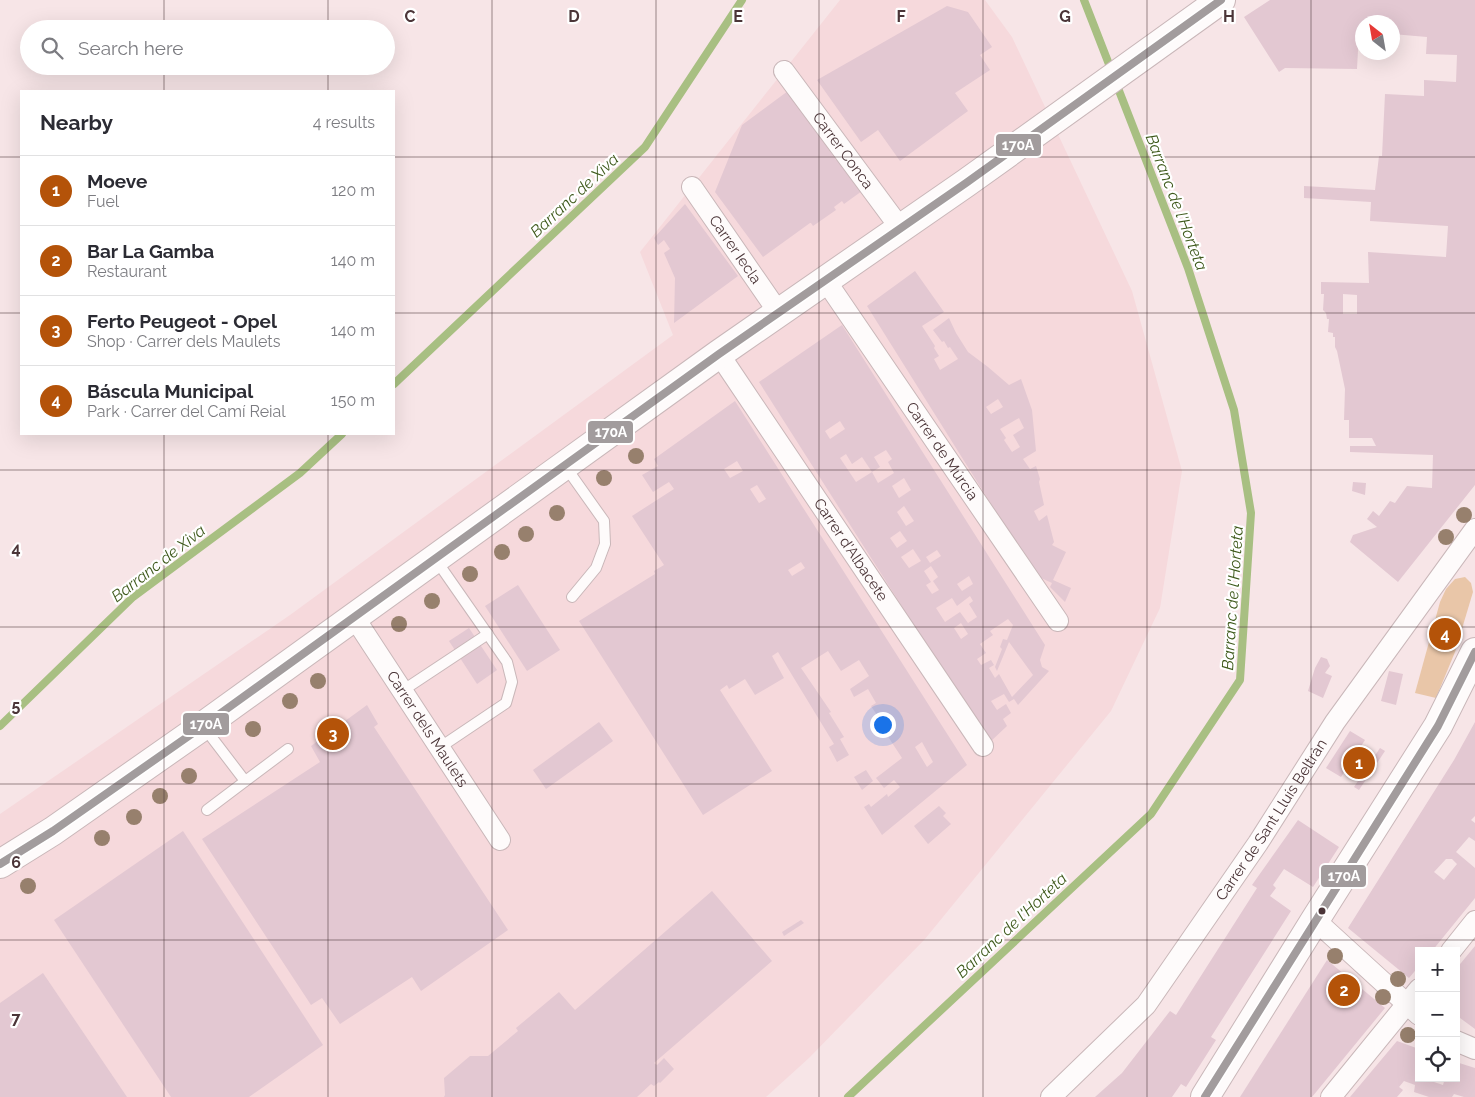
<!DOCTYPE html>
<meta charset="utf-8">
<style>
body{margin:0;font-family:Raleway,sans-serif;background:#f7f7f7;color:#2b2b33}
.controls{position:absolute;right:15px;bottom:15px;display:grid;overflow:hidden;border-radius:0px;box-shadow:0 5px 20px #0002}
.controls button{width:45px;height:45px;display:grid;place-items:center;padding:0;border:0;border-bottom:1px solid #e1e1e2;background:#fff;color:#2b2b33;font:25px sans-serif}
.compass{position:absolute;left:1355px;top:15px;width:45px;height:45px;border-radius:50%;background:#fff;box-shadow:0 5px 20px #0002;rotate:329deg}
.you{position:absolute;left:882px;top:724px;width:18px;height:18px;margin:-12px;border:4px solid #fff;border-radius:50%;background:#1a73e8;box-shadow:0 0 0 8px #1a73e833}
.badge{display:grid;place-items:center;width:32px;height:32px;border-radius:50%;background:#b45309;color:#fff;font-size:16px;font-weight:700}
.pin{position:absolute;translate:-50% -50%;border:2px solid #fff;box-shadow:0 1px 5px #0006}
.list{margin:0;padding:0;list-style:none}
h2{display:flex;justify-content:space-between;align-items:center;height:65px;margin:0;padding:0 20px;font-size:21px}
h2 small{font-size:16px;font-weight:400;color:#7c7c81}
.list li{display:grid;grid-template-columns:32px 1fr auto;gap:15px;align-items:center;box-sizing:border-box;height:70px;padding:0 20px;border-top:1px solid #e1e1e2}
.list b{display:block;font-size:19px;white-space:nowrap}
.list p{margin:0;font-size:16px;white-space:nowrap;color:#7c7c81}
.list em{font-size:16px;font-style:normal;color:#7c7c81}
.icon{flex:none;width:28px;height:28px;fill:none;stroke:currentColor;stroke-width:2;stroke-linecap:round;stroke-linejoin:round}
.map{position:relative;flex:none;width:1475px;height:1097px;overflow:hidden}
.search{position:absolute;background:#fff;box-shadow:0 5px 20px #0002;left:20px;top:20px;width:375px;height:55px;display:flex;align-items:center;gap:12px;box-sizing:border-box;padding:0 18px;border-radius:28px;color:#7c7c81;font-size:19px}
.panel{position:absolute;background:#fff;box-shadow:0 5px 20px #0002;left:20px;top:90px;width:375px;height:345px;border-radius:0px}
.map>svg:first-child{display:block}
</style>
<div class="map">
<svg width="1475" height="1097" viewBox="0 0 1475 1097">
<rect width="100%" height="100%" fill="#f7e5e7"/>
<path fill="#f6d9dc" d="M840,0H985L1012,37L1132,291L1182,471L1160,608L1111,711L925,939L809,1058L766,1097H0V814L290,615L673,335L640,252Z"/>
<path fill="#e9c6a8" d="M1465,577L1471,583L1473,592L1455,652L1436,698L1415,693L1440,602L1446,589L1455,579Z"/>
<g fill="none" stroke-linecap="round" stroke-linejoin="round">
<g stroke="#a8bf82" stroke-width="8">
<path d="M1084,0L1112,72"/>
<path d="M394,384L645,147L742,0"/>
<path d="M0,726L133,597L300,473L342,434"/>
<path d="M848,1097L1151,814L1240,680L1251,513L1234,410L1188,268L1116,83"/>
</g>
</g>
<g fill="#e3c8d2" fill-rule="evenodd">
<path d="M1270,0H1475V485L1398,582L1350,542L1353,535L1377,527L1367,519L1373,511L1379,516L1390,501L1395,503L1407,486L1432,488L1433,455L1350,452V446H1376L1372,438H1349V420H1344L1345,389L1337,351L1335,347V337H1333V333L1328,332L1329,319H1327L1326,313L1323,310L1324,294H1321V282L1369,283L1368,252L1446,257L1448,226L1370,221L1371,202L1304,198V186L1375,190L1379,156H1382L1385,94L1424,96V80L1456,82L1457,55L1426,54L1427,37L1392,34V22H1362V32H1359L1357,69L1285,68L1279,72L1244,17ZM1343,294L1357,295V314H1343Z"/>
<path d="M947,6L968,12L992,47L980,55L990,70L955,93L968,111L900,161L878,130L861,142L817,80Z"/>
<path d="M788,91L836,160L838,158L862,191L844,204L842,201L834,207L836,210L813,226L811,223H810L763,257L715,192L742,125Z"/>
<path d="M685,204L738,276L674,323L675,278L664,253L670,249L664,240L658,245L654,238Z"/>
<path d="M915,271L944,312L922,326L935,346L934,348L939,356L934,359L940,370L958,359L950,347L948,348L944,341L942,342L933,330L949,318L956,333L968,352L988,367L1009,385L1021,379L1032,410L1036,451L1023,459L1030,469L1036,466L1040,479L1039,482L1044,505L1034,511L1039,521L1047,515L1054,542L1052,545L1066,552L1053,580L1071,588L1065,602L1050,587L1052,583L1039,577L1013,539L867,306ZM998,399L1003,407L991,414L986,407ZM1019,418L1024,428L1013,435L1020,447L1012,452L1004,440L1006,438L1000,429Z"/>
<path d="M842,325L1045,645L1040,660L1042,667L1049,671L1018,705L1014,699L1009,702L1004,694L991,701L997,710L1006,704L1011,713L1003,719L1007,726L989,743L759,382ZM840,421L845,429L830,439L825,431ZM886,450L892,459L888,462L894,473L878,483L872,472L880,467L874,457ZM846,454L852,464L862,457L872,472L856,482L840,458ZM904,478L911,490L899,498L892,486ZM904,506L914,521L906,526L897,512ZM900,531L907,541L897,548L890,538ZM913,549L921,561L909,568L901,557ZM937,550L941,556L930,563L926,557ZM931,566L938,577L933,581L939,590L932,594L926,585L931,582L924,571ZM969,576L973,584L962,591L957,584ZM970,596L973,601L969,604L977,617L968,623L960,612L945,622L936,608L952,598L957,606ZM1008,619L1013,625L1007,640L1003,639L1000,647L1002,649L995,667L997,671L1009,642L1033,675L1012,697L999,674L995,678L989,668L994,665L991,660L981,665L977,659L986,653L980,644L993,635L990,631ZM961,623L968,634L961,639L954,628Z"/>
<path d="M735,401L967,765L882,835L864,807L869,804L871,807L887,794L888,797L900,787L894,780L884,788L876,778L902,758L885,732L883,734L873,718L877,715L871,706L876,703L868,689L854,697L850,689L869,676L859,660L841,671L828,651L801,668L831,712L829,713L844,737L840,739L849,755L837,762L829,747L834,744L778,652L772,656L784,678L755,695L745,679L729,689L727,685L720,690L772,771L703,815L579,621L655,574L654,571L664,565L632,516L674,489L669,482L653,492L642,475L658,466L654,459ZM737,461L743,471L730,478L724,469ZM757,485L766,499L759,503L750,489ZM801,562L805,568L792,576L788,570ZM922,742L933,762L927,767L915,747Z"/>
<path d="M1353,482L1366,483L1365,495L1352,491Z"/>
<path d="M518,585L560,650L527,671L485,606Z"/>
<path d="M469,628L497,670L477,684L449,641Z"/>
<path d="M1321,657L1327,659L1330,666L1325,673L1332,676L1323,698L1308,691L1315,668Z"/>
<path d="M1389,671L1403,674L1396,705L1381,701Z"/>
<path d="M367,705L378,724L374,727L508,930L421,991L412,977L340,1024L322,998L311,1005L202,839L320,762L311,746Z"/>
<path d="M599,722L613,741L546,789L533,770Z"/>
<path d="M1475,722V816L1471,820L1475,823V841L1469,837L1456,852L1475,868V898L1432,951H1419V966L1409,978L1348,928L1454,760ZM1446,859H1452L1457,864L1444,880L1434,872Z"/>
<path d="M1350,731L1365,740L1341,777L1326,768Z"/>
<path d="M1380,748L1385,751L1359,790L1354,787Z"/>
<path d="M866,770L873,781L862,790L854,777Z"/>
<path d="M939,806L946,813L943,816L951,824L928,844L914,826Z"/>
<path d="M1298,820L1339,847L1313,887L1284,869L1273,885L1276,888L1270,896L1291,911L1211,1037L1216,1040L1186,1087L1181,1084L1172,1097H1095L1122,1073L1170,1011L1176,1015L1257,888L1252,885Z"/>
<path d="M183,831L323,1045L249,1097H171L54,920Z"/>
<path d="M712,891L772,961L654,1063L657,1065L664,1058L674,1069L660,1083L659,1082L654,1086L651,1084L637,1097H444L445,1095L444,1078L470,1056H488L518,1031L516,1028L559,992L575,1010Z"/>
<path d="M801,920L804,923L784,936L782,932Z"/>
<path d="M1475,946V1029L1456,1015V969Z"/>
<path d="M1327,960L1385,1008L1312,1097H1240Z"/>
<path d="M43,973L127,1097H0V1003Z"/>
<path d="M1397,1041L1419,1049V1078H1432L1431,1081L1443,1085L1445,1078H1456V1062L1475,1068V1097H1464L1454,1094L1452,1097H1429L1414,1092L1415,1085L1404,1081L1399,1087L1403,1090L1397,1097H1350Z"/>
</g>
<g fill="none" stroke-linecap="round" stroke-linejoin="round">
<defs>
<g id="lane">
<path d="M565,466L604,521L605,544L596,568L572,597"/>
<path d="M436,560L507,662L512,682L506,703L439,748"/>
<path d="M402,691L488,634"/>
<path d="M203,726L245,781"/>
<path d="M207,810L288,749"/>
</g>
<g id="street">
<path id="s1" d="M784,71L901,229"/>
<path id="s2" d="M692,187L779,313"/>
<path id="s3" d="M826,281L1058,621"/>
<path id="s4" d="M719,354L983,746"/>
<path id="s5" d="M354,617L500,840"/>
<path d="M1315,920L1419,1015"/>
<path d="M1451,951L1475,921"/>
<path d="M1456,1041L1475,1049"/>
<path id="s6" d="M1051,1097L1146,1005L1258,843L1335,722L1475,529"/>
<path d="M1331,1097L1419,989"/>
</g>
<g id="secondary">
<path d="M0,864L53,831L203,726L719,354L966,183L1221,0"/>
<path d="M1205,1097L1315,920L1438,726L1475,652"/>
</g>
</defs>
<use href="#lane" stroke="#c9b7b9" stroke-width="12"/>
<use href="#street" stroke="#c9b7b9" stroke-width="22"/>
<use href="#secondary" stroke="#c9b7b9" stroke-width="30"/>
<use href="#lane" stroke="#fefbfb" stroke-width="10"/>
<use href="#street" stroke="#fefbfb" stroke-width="20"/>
<use href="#secondary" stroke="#fefbfb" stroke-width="28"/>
<defs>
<g id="bus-1">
<path d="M0,864L53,831L203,726L719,354L966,183L1221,0"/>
<path d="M1205,1097L1438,726L1475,652"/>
</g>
</defs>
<use href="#bus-1" stroke="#fff" stroke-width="11"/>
<use href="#bus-1" stroke="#a29c9d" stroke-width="8"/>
</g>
<g fill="#97806d">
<circle cx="636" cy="456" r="8"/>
<circle cx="604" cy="478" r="8"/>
<circle cx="557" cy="513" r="8"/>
<circle cx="1464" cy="515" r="8"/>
<circle cx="526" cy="534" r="8"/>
<circle cx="1446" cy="537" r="8"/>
<circle cx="502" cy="552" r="8"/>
<circle cx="470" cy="574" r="8"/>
<circle cx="432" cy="601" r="8"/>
<circle cx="399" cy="624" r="8"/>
<circle cx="318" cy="681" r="8"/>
<circle cx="290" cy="701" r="8"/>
<circle cx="253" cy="729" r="8"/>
<circle cx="189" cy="776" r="8"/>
<circle cx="160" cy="796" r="8"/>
<circle cx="134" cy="817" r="8"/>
<circle cx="102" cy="838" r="8"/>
<circle cx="28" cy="886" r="8"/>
<circle cx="1335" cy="956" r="8"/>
<circle cx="1398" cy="979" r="8"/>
<circle cx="1383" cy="997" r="8"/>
<circle cx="1408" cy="1035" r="8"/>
</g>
<path fill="none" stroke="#4b3538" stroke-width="1" stroke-opacity="0.55" d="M164,0V29M328,0V29M492,0V1097M656,0V1097M819,0V1097M983,0V1097M1147,0V1097M1311,0V1097M164,66V91M328,66V91M0,157H21M394,157H1475M0,313H21M394,313H1475M164,434V1097M328,434V1097M0,470H1475M0,627H1475M0,784H1475M0,940H1475"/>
<circle fill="#4b3538" stroke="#fff" stroke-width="2" cx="1322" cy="911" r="4.5"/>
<g text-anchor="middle" stroke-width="4.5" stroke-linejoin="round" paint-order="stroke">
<g font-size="15" fill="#4b3538" stroke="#fff">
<text dy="5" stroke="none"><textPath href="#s1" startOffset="99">Carrer Conca</textPath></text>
<text dy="5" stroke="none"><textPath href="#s2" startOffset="76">Carrer Iecla</textPath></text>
<text dy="5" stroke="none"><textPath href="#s3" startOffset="206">Carrer de Múrcia</textPath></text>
<text dy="5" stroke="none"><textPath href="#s4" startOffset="236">Carrer d'Albacete</textPath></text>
<text dy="5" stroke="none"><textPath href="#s5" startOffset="134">Carrer dels Maulets</textPath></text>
<text dy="5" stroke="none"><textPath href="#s6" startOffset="356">Carrer de Sant Lluís Beltràn</textPath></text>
</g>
<g font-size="16" font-style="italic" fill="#3e591b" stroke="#fff">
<text transform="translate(574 195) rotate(-43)" y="6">Barranc de Xiva</text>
<text transform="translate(1177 202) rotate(69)" y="6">Barranc de l'Horteta</text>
<text transform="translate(158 563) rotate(-38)" y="6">Barranc de Xiva</text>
<text transform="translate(1232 598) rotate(-86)" y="6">Barranc de l'Horteta</text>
<text transform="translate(1011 925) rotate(-43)" y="6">Barranc de l'Horteta</text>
</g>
</g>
<g font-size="16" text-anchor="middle" font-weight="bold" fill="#4b3538" stroke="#fff" stroke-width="4.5" stroke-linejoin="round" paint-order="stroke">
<text x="410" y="22">C</text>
<text x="574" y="22">D</text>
<text x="738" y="22">E</text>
<text x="901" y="22">F</text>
<text x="1065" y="22">G</text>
<text x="1229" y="22">H</text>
<text x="16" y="554">4</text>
<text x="16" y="711">5</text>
<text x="16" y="868">6</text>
<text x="16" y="1024">7</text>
</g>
<g stroke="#fff" stroke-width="2">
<rect x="995" y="133" width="47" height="24" rx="5" fill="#a29c9d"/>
<rect x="587" y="420" width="47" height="24" rx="5" fill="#a29c9d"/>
<rect x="182" y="712" width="48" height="24" rx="5" fill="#a29c9d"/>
<rect x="1320" y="864" width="47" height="24" rx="5" fill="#a29c9d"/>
</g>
<g font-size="14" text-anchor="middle" font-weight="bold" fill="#fff">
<text x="1018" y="150">170A</text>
<text x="611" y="437">170A</text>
<text x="206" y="729">170A</text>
<text x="1344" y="881">170A</text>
</g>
</svg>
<div class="controls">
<button>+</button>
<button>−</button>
<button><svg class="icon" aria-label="locate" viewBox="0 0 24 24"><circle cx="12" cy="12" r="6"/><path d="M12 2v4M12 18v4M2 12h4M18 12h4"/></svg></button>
</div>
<svg class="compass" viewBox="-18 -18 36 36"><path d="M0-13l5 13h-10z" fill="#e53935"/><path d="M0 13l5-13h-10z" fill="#7c7c81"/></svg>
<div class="you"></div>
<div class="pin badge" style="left:1359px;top:763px">1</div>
<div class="pin badge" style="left:1344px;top:990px">2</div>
<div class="pin badge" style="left:333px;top:734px">3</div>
<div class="pin badge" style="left:1445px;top:634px">4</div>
<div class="search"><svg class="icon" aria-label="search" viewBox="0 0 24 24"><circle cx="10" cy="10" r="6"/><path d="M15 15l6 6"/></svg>Search here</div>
<section class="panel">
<h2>Nearby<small>4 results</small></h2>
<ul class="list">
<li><span class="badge">1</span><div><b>Moeve</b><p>Fuel</p></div><em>120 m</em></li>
<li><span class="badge">2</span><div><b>Bar La Gamba</b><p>Restaurant</p></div><em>140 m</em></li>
<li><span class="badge">3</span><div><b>Ferto Peugeot - Opel</b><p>Shop · Carrer dels Maulets</p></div><em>140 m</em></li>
<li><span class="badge">4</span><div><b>Báscula Municipal</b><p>Park · Carrer del Camí Reial</p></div><em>150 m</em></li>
</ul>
</section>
</div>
